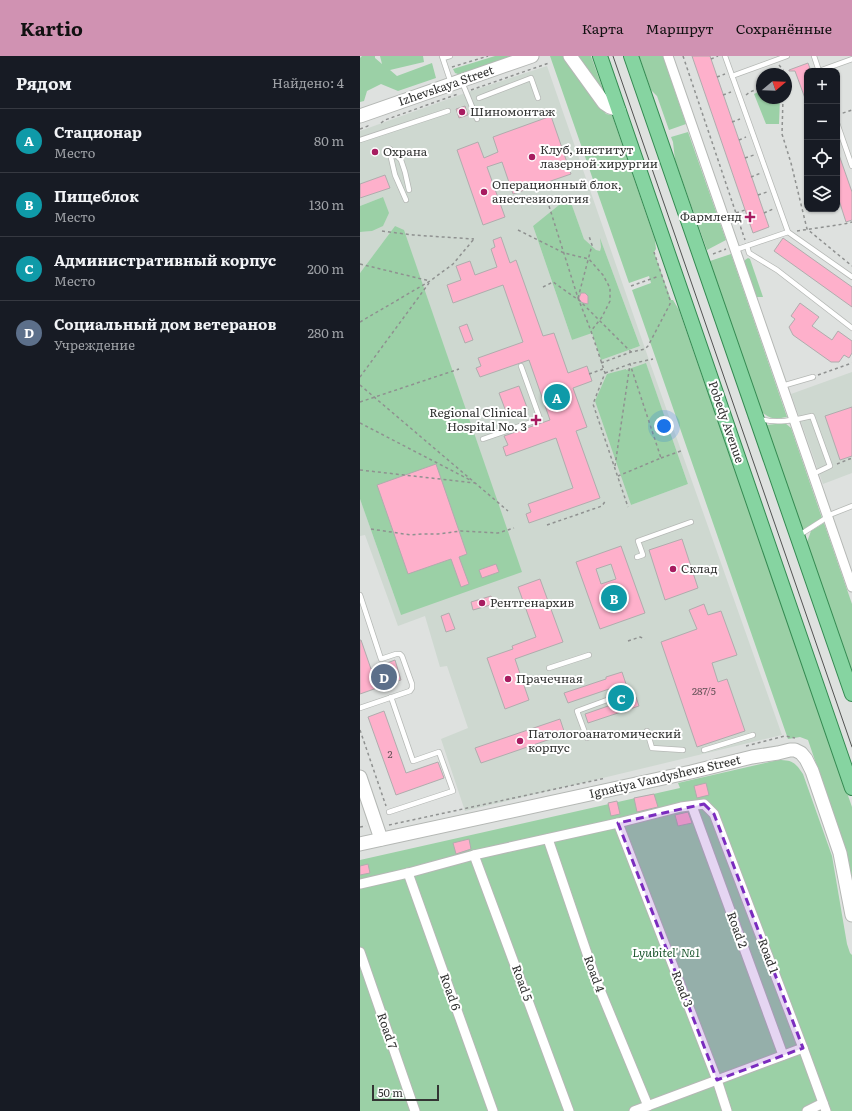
<!DOCTYPE html>
<html lang="ru">
<meta charset="utf-8">
<style>
body{margin:0;font-family:Literata,serif;background:#242831;color:#f1f3f6}
.controls{position:absolute;right:12px;top:12px;display:grid;overflow:hidden;border-radius:8px;box-shadow:0 1px 3px #0004}
.controls button{width:36px;height:36px;display:grid;place-items:center;padding:0;border:0;border-bottom:1px solid #363941;background:#171b24;color:#f1f3f6;font:20px sans-serif}
.compass{position:absolute;left:396px;top:12px;width:36px;height:36px;border-radius:50%;background:#171b24;box-shadow:0 1px 3px #0004;rotate:71deg}
.scale{position:absolute;left:12px;bottom:10px;width:67px;box-sizing:border-box;padding-left:4px;border:2px solid #333433;border-top:0;font-size:11px;line-height:14px;white-space:nowrap;color:#333433;-webkit-text-stroke:3px #fff;paint-order:stroke}
.you{position:absolute;left:304px;top:370px;width:14px;height:14px;margin:-10px;border:3px solid #fff;border-radius:50%;background:#1a73e8;box-shadow:0 0 0 6px #1a73e833}
.badge{display:grid;place-items:center;width:26px;height:26px;border-radius:50%;background:#d092b2;color:#fff;font-size:13px;font-weight:700}
.pin{position:absolute;translate:-50% -50%;border:2px solid #fff;box-shadow:0 1px 4px #0006}
.list{margin:0;padding:0;list-style:none}
h2{display:flex;justify-content:space-between;align-items:center;height:52px;margin:0;padding:0 16px;font-size:17px}
h2 small{font-size:13px;font-weight:400;color:#9ea1a6}
.list li{display:grid;grid-template-columns:26px 1fr auto;gap:12px;align-items:center;box-sizing:border-box;height:64px;padding:0 16px;border-top:1px solid #363941}
.list b{display:block;font-size:15px;white-space:nowrap}
.list p{margin:0;font-size:13px;white-space:nowrap;color:#9ea1a6}
.list em{font-size:13px;font-style:normal;color:#9ea1a6}
.icon{flex:none;width:22px;height:22px;fill:none;stroke:currentColor;stroke-width:2;stroke-linecap:round;stroke-linejoin:round}
.map{position:relative;flex:none;width:492px;height:1055px;overflow:hidden}
header{display:flex;align-items:center;gap:24px;box-sizing:border-box;height:56px;padding:0 20px;background:#d092b2;color:#111}
header strong{font-size:19px}
nav{display:flex;gap:22px;margin-inline-start:auto;font-size:14px}
main{display:flex}
aside{flex:1;background:#171b24}
.map>svg:first-child{display:block}
</style>
<header>
<strong>Kartio</strong>
<nav><a>Карта</a><a>Маршрут</a><a>Сохранённые</a></nav>
</header>
<main>
<aside>
<h2>Рядом<small>Найдено: 4</small></h2>
<ul class="list">
<li><span class="badge" style="background:#0f9aa8">A</span><div><b>Стационар</b><p>Место</p></div><em>80 m</em></li>
<li><span class="badge" style="background:#0f9aa8">B</span><div><b>Пищеблок</b><p>Место</p></div><em>130 m</em></li>
<li><span class="badge" style="background:#0f9aa8">C</span><div><b>Административный корпус</b><p>Место</p></div><em>200 m</em></li>
<li><span class="badge" style="background:#5c6f8a">D</span><div><b>Социальный дом ветеранов</b><p>Учреждение</p></div><em>280 m</em></li>
</ul>
</aside>
<div class="map">
<svg width="492" height="1055" viewBox="0 0 492 1055">
<rect width="100%" height="100%" fill="#dee1df"/>
<g fill="#ced8d0" fill-rule="evenodd">
<path d="M187,10L289,304L422,679L105,755L81,683L108,672L87,610L80,611L65,560L38,570L5,479L0,480V443L41,559L35,170L0,217V176L12,175L23,141L0,150V75L108,36ZM209,142L224,183L236,195H240L241,191V185L280,290L241,304L232,276L212,284L173,170ZM286,308L328,428L271,449L236,345L246,321Z"/>
<path d="M492,316V417L463,428L431,338Z"/>
</g>
<g fill="#9bd0a6">
<path d="M2,0H15V2L22,8L20,0H63L64,6L30,14L37,20L72,7L76,22L38,35L21,28L7,35L4,45L0,46V2Z"/>
<path d="M135,0H156L101,19L95,17L93,13Z"/>
<path d="M190,0H205L246,58L252,59L295,184L296,193L294,196L311,244H313L319,254L492,751V830L479,775L448,684L440,681L428,683L272,234L291,227L289,220L269,227Z"/>
<path d="M217,0H231L245,39Z"/>
<path d="M279,0H303L326,68L309,74L297,40L291,34Z"/>
<path d="M402,34V42H420L419,68H406L394,38Z"/>
<path d="M328,76L366,184L347,194L315,104L313,86L311,81Z"/>
<path d="M23,141L29,157L23,170L12,175L0,176V150Z"/>
<path d="M209,141L224,183L236,194L240,195L241,191L240,182L280,290L241,304L232,277L212,284L173,170Z"/>
<path d="M35,170L44,174L162,516L41,559L0,443V217Z"/>
<path d="M371,198L427,361C416,363 411,364 402,356L350,205Z"/>
<path d="M388,202L390,203L403,241H397L396,240L384,206L385,204Z"/>
<path d="M286,307L328,428L271,449L235,345L247,318L266,313V314Z"/>
<path d="M425,367L431,372L462,462L443,474L406,369Z"/>
<path d="M464,467L492,548V615L447,486L451,475Z"/>
<path d="M418,704C432,704 435,706 443,718L472,800L487,888L490,897L492,899V1055H0V804L320,732L318,727Z"/>
</g>
<g fill="#feb0cb" stroke="#b0acad" fill-rule="evenodd">
<path d="M332,0H350L409,171L393,177Z"/>
<path d="M448,7L451,15H447V45H446L435,15H429V14Z"/>
<path d="M105,50L108,59L99,62L96,53Z"/>
<path d="M191,60L211,118L153,138L142,106L127,111L145,161L123,169L97,94L118,86L124,102L138,96L133,81Z"/>
<path d="M477,96H478L492,136V164L486,166L477,138Z"/>
<path d="M25,119L30,132L0,142V128Z"/>
<path d="M141,181L150,207L156,204L183,280L194,277L208,317L227,310L232,325L213,332L227,371L216,375L240,442L169,467L166,458L171,456L168,448L213,432L196,382L146,400L143,391L148,389L144,380L190,364L169,304L120,321L116,312L121,310L118,302L163,286L143,229L93,247L87,229L101,224L96,210L110,205L115,219L137,211L131,193L135,191L133,184Z"/>
<path d="M423,182L492,231V251L414,195Z"/>
<path d="M221,237H225L228,240V248L223,247L220,245L219,242Z"/>
<path d="M440,247L459,261L452,270L472,284L478,275L492,285V297L489,302L484,299L479,306H471L433,279L429,271L435,263L431,260Z"/>
<path d="M107,268L113,284L105,287L99,271Z"/>
<path d="M159,330L168,354L148,361L139,337Z"/>
<path d="M492,351V400L480,404L465,360Z"/>
<path d="M76,408L107,498L99,501L109,528L101,531L91,503L48,518L17,429Z"/>
<path d="M322,483L338,532L305,544L289,494Z"/>
<path d="M261,490L285,557L240,573L216,506ZM251,508L256,523L241,528L236,513Z"/>
<path d="M136,508L139,516L122,522L119,514Z"/>
<path d="M180,523L203,586L155,603L169,644L145,653L127,602L153,593L152,590L176,581L158,531Z"/>
<path d="M131,540L134,548L113,554L111,546Z"/>
<path d="M344,548L348,559L361,555L377,599L352,607L358,626L367,623L385,675L337,691L301,586L337,573L329,554Z"/>
<path d="M89,557L95,573L86,576L81,560Z"/>
<path d="M0,584H1L11,613L35,604L41,624L31,627L30,624L16,629L17,632L0,638Z"/>
<path d="M262,616L271,643L276,641L279,650L228,667L225,658L254,648L249,633L208,647L204,637L246,623V621Z"/>
<path d="M24,655L46,717L78,706L84,722L36,739L8,661Z"/>
<path d="M200,663L205,678L121,707L115,692Z"/>
<path d="M346,727L349,739L337,742L334,730Z"/>
<path d="M294,738L298,751L277,756L274,742Z"/>
<path d="M257,745L260,758L251,760L248,747Z"/>
<path d="M328,756L332,767L318,770L315,759Z"/>
<path d="M109,783L111,793L96,798L93,787Z"/>
<path d="M8,808L10,817L0,819V810Z"/>
</g>
<g fill="none" stroke-linecap="round" stroke-linejoin="round">
<defs>
<g id="lane">
<path d="M82,0L91,27"/>
<path d="M365,0L428,176L492,221"/>
<path d="M454,0L459,15"/>
<path d="M83,2L90,0"/>
<path d="M459,15L492,3"/>
<path d="M372,20L427,0"/>
<path d="M102,26L117,63"/>
<path d="M119,42L171,22L178,42"/>
<path d="M477,67L492,110"/>
<path d="M0,84L88,55"/>
<path d="M29,93L35,119L46,144"/>
<path d="M30,93L41,104L45,116L49,134"/>
<path d="M387,190L389,197L417,214L492,272"/>
<path d="M375,194L428,176"/>
<path d="M422,330L453,321"/>
<path d="M400,363C418,368 434,364 452,360L470,410L453,418"/>
<path d="M123,383L180,363L161,310"/>
<path d="M438,480L463,464L467,460L492,450"/>
<path d="M277,501L283,499L278,485L331,466"/>
<path d="M0,539L21,603L36,598H40L42,600L52,628V632L50,635L0,652"/>
<path d="M189,612L229,599"/>
<path d="M287,675L292,692L323,694"/>
<path d="M227,682L217,655L247,644"/>
<path d="M344,694L393,679"/>
<path d="M29,756L93,735L79,696L53,705L31,641"/>
</g>
<g id="street">
<path d="M308,0L492,531"/>
<path d="M332,750L423,999"/>
<path d="M258,767L357,1024L367,1055"/>
<path d="M188,783L236,924L288,1050"/>
<path d="M114,799L209,1055"/>
<path d="M48,817L133,1055"/>
<path d="M0,828L48,817L114,799L258,767L321,751L344,748L354,758L443,992L466,1055"/>
<path d="M0,896L55,1055"/>
<path d="M274,1055L443,992"/>
<path d="M447,1055L463,1047"/>
</g>
<g id="secondary">
<path d="M210,0L244,47L250,51L259,54"/>
<path d="M0,60L172,0"/>
<path d="M0,721L21,783"/>
<path d="M0,788L331,716L392,701L418,697L430,694H435L441,697L446,703L452,715L480,797L492,859"/>
</g>
<g id="primary">
<path d="M240,0L492,732"/>
<path d="M271,0L492,638"/>
</g>
</defs>
<use href="#lane" stroke="#b5b8b5" stroke-width="6"/>
<use href="#street" stroke="#b5b8b5" stroke-width="11"/>
<use href="#secondary" stroke="#b5b8b5" stroke-width="15"/>
<use href="#primary" stroke="#358a52" stroke-width="16"/>
<g stroke="#8f9190" stroke-width="1.5" stroke-dasharray="3 3" stroke-linecap="butt">
<path d="M323,0L385,184"/>
<path d="M351,3L358,0"/>
<path d="M419,9L423,14V18"/>
<path d="M92,11L128,0"/>
<path d="M357,21L365,18"/>
<path d="M111,34L189,7"/>
<path d="M363,39L371,36"/>
<path d="M386,39L390,36L402,31"/>
<path d="M423,42L422,78L431,107L447,173L492,210"/>
<path d="M477,59L492,54"/>
<path d="M372,66L380,63"/>
<path d="M21,67L25,64L98,38"/>
<path d="M0,73L8,70L10,71"/>
<path d="M379,84L386,81"/>
<path d="M385,102L394,99"/>
<path d="M391,121L401,117"/>
<path d="M398,139L407,136"/>
<path d="M189,150L218,242L231,275L245,317L233,348L268,451"/>
<path d="M376,157L385,154"/>
<path d="M404,157L413,153"/>
<path d="M379,165L388,162"/>
<path d="M158,174L204,197L229,203L243,219L250,232V245L242,261L231,275"/>
<path d="M22,175L53,179L114,183"/>
<path d="M437,175L484,168L492,166"/>
<path d="M353,198L366,193"/>
<path d="M0,208L70,225"/>
<path d="M271,230L299,220"/>
<path d="M183,231L193,226L220,245L271,296"/>
<path d="M218,242L232,189L229,180"/>
<path d="M0,266L70,225L93,208L114,183"/>
<path d="M241,307L271,296L285,293L288,290L310,248V244L294,196"/>
<path d="M245,317L270,308L293,303"/>
<path d="M229,318L243,313"/>
<path d="M458,319L492,307"/>
<path d="M0,321L69,227"/>
<path d="M0,329L148,455"/>
<path d="M0,346L99,313"/>
<path d="M0,367L112,425"/>
<path d="M301,402L321,395"/>
<path d="M477,408L492,402"/>
<path d="M255,410L270,308L301,402L258,420"/>
<path d="M0,414L115,427"/>
<path d="M187,469L242,450L246,444"/>
<path d="M11,473L51,479L62,478H78L101,475L138,477L154,472"/>
<path d="M268,585L280,581L285,583"/>
<path d="M0,674L26,750"/>
<path d="M386,690L425,680L435,682"/>
<path d="M29,769L246,722"/>
<path d="M0,771L6,770"/>
</g>
<use href="#lane" stroke="#fff" stroke-width="4.5"/>
<use href="#street" stroke="#fff" stroke-width="9"/>
<use href="#secondary" stroke="#fff" stroke-width="13"/>
<use href="#primary" stroke="#86d4a1" stroke-width="14"/>
<path stroke="#525352" stroke-width="1" d="M253,0L492,691"/>
</g>
<path fill="#7b2cbf" fill-opacity="0.2" stroke="#7b2cbf" stroke-width="3" stroke-dasharray="8 5" stroke-linejoin="round" d="M344,748L354,758L443,992L357,1024L258,767Z"/>
<g fill="#a71c60" stroke="#fff" stroke-width="1.5">
<circle cx="102" cy="56" r="4"/>
<circle cx="15" cy="96" r="4"/>
<circle cx="172" cy="101" r="4"/>
<circle cx="124" cy="136" r="4"/>
<path d="M388 155h4v4h4v4h-4v4h-4v-4h-4v-4h4z"/>
<path d="M174 358h4v4h4v4h-4v4h-4v-4h-4v-4h4z"/>
<circle cx="313" cy="513" r="4"/>
<circle cx="122" cy="547" r="4"/>
<circle cx="148" cy="623" r="4"/>
<circle cx="160" cy="685" r="4"/>
</g>
<g text-anchor="middle" stroke-width="4" stroke-linejoin="round" paint-order="stroke">
<g font-size="10" fill="#665359">
<text x="344" y="639">287/5</text>
<text x="30" y="702">2</text>
</g>
<g font-size="12" fill="#333433" stroke="#fff">
<text transform="translate(86 30) rotate(-19)" y="4">Izhevskaya Street</text>
<text transform="translate(366 366) rotate(71)" y="4">Pobedy Avenue</text>
<text transform="translate(305 721) rotate(-13)" y="4">Ignatiya Vandysheva Street</text>
<text transform="translate(377 874) rotate(70)" y="4">Road 2</text>
<text transform="translate(408 900) rotate(69)" y="4">Road 1</text>
<text transform="translate(234 918) rotate(70)" y="4">Road 4</text>
<text transform="translate(162 927) rotate(70)" y="4">Road 5</text>
<text transform="translate(322 933) rotate(69)" y="4">Road 3</text>
<text transform="translate(90 936) rotate(70)" y="4">Road 6</text>
<text transform="translate(27 975) rotate(71)" y="4">Road 7</text>
</g>
<g font-size="12" fill="#333433" stroke="#fff" text-anchor="start">
<text x="110" y="60">Шиномонтаж</text>
<text x="180" y="98">Клуб, институт<tspan x="180" dy="14">лазерной хирургии</tspan></text>
<text x="23" y="100">Охрана</text>
<text x="132" y="133">Операционный блок,<tspan x="132" dy="14">анестезиология</tspan></text>
<text x="382" y="165" text-anchor="end">Фармленд</text>
<text x="167" y="361" text-anchor="end">Regional Clinical<tspan x="167" dy="14">Hospital No. 3</tspan></text>
<text x="321" y="517">Склад</text>
<text x="130" y="551">Рентгенархив</text>
<text x="156" y="627">Прачечная</text>
<text x="168" y="682">Патологоанатомический<tspan x="168" dy="14">корпус</tspan></text>
</g>
<g font-size="12" font-style="italic" fill="#1e5830" stroke="#fff">
<text x="306" y="901">Lyubitel' №1</text>
</g>
</g>
</svg>
<div class="controls">
<button>+</button>
<button>−</button>
<button><svg class="icon" aria-label="locate" viewBox="0 0 24 24"><circle cx="12" cy="12" r="6"/><path d="M12 2v4M12 18v4M2 12h4M18 12h4"/></svg></button>
<button><svg class="icon" aria-label="layers" viewBox="0 0 24 24"><path d="M12 4l9 5-9 5-9-5zM3 14l9 5 9-5"/></svg></button>
</div>
<svg class="compass" viewBox="-18 -18 36 36"><path d="M0-13l5 13h-10z" fill="#e53935"/><path d="M0 13l5-13h-10z" fill="#9ea1a6"/></svg>
<div class="scale">50 m</div>
<div class="you"></div>
<div class="pin badge" style="left:197px;top:341px;background:#0f9aa8">A</div>
<div class="pin badge" style="left:254px;top:542px;background:#0f9aa8">B</div>
<div class="pin badge" style="left:261px;top:642px;background:#0f9aa8">C</div>
<div class="pin badge" style="left:24px;top:621px;background:#5c6f8a">D</div>
</div>
</main>
